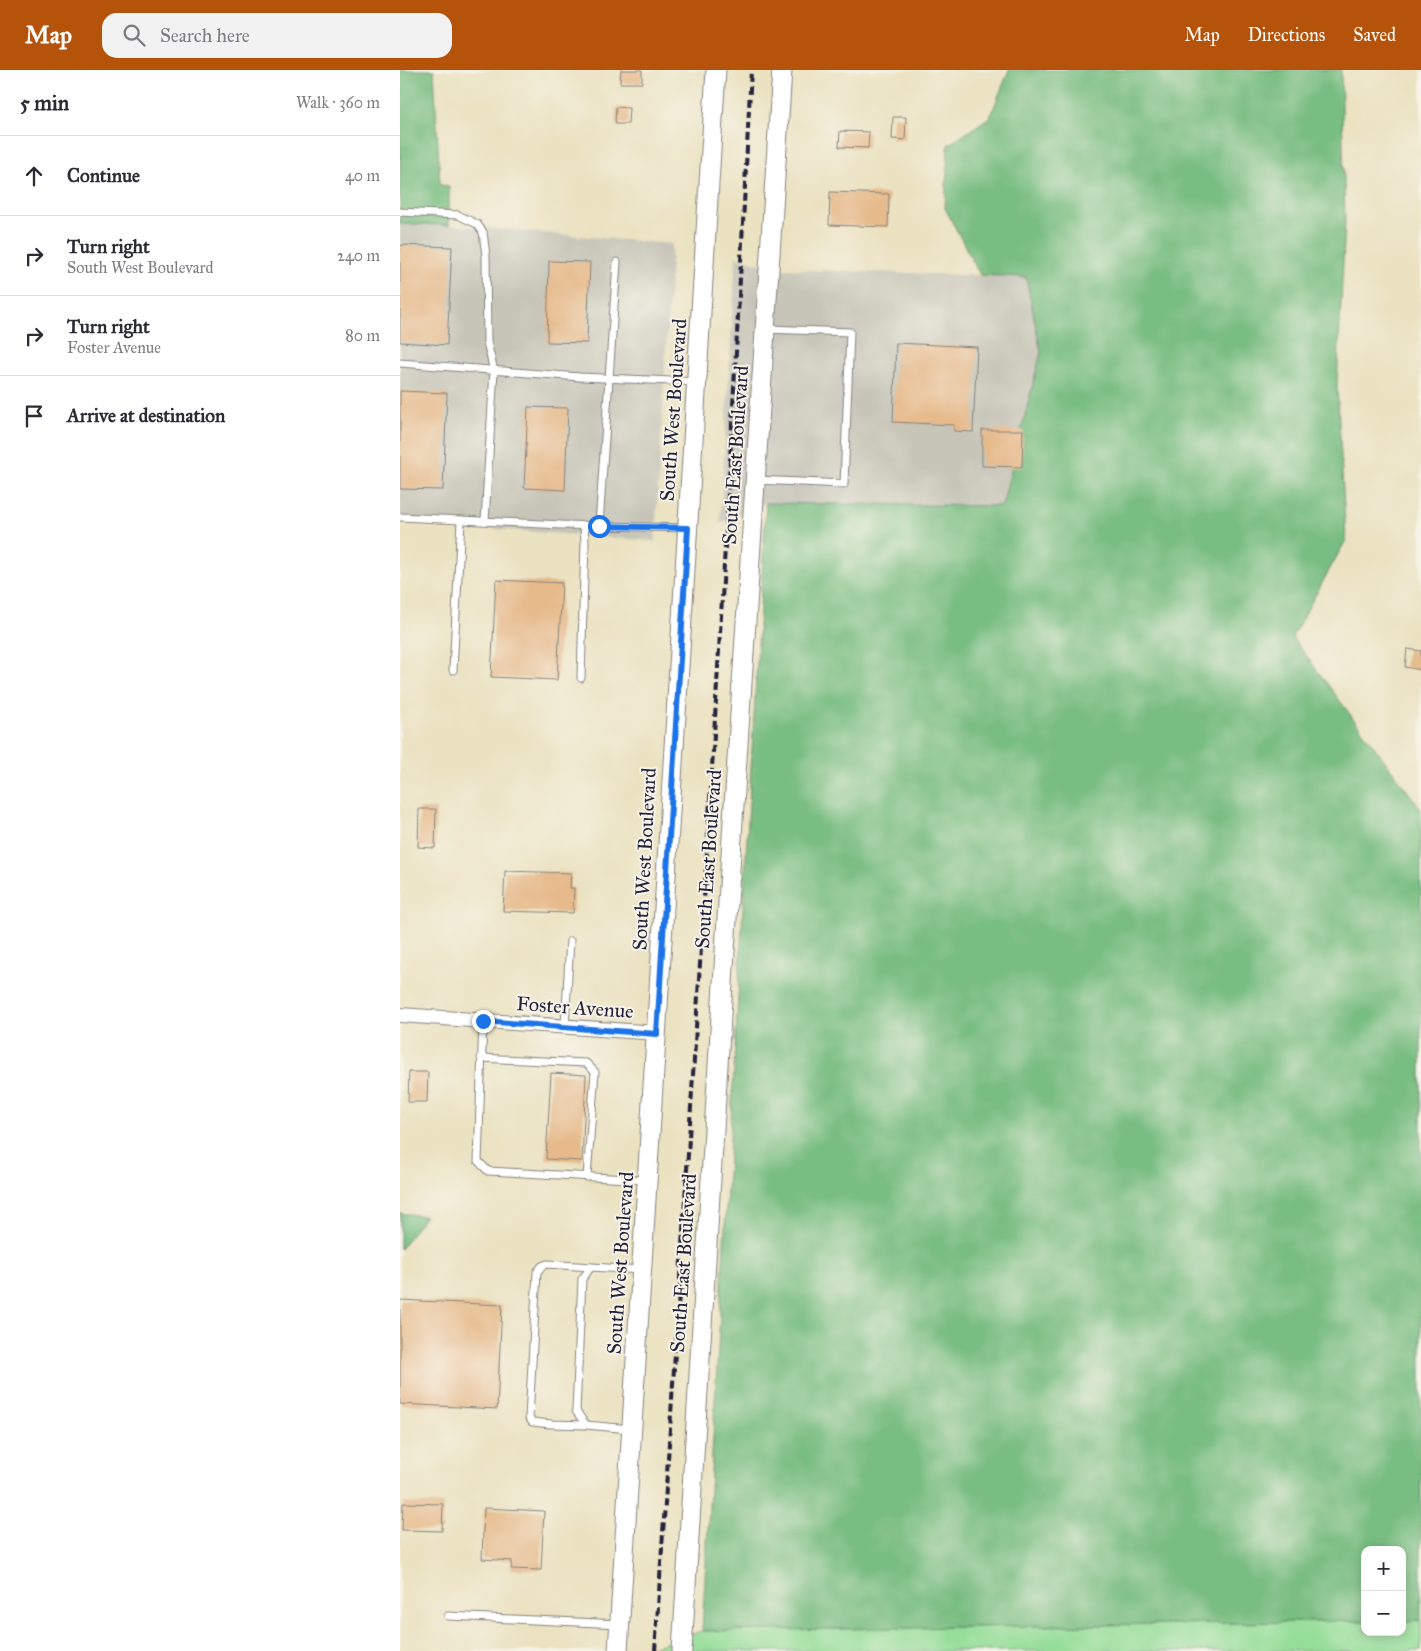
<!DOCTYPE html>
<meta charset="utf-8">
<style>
body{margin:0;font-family:"IM FELL Great Primer",serif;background:#f2f2f3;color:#2b2b33}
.controls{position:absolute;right:15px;bottom:15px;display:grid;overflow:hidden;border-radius:10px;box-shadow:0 2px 12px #0003}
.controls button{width:45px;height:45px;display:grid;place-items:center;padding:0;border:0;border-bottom:1px solid #e1e1e2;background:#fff;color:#2b2b33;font:25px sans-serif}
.stop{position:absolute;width:15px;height:15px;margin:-11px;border:4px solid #1a73e8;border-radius:50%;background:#fff}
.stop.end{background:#1a73e8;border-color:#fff;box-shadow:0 1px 5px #0008}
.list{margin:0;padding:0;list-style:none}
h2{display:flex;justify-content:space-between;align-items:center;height:65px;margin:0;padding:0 20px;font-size:21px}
h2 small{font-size:16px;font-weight:400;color:#7c7c81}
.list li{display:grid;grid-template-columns:32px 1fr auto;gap:15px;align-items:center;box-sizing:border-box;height:80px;padding:0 20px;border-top:1px solid #e1e1e2}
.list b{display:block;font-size:19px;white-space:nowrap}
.list p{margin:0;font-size:16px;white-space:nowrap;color:#7c7c81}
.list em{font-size:16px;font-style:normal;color:#7c7c81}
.icon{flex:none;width:28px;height:28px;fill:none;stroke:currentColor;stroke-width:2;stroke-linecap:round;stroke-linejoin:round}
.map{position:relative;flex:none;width:1021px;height:1581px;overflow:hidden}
header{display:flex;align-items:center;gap:30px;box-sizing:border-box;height:70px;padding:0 25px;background:#b45309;color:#fff}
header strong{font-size:24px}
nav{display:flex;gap:28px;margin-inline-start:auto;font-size:18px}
.search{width:350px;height:45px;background:#f2f2f3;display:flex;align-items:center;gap:12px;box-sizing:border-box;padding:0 18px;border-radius:15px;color:#7c7c81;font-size:19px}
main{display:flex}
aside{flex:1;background:#fff}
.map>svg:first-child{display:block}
</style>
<header>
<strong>Map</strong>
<div class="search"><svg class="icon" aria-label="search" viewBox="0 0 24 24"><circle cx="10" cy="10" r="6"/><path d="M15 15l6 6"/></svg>Search here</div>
<nav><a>Map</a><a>Directions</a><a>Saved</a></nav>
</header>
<main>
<aside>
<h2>5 min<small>Walk · 360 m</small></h2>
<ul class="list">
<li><svg class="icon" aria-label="ahead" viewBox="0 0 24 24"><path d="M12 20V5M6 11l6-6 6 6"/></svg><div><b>Continue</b></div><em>40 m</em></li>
<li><svg class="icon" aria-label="right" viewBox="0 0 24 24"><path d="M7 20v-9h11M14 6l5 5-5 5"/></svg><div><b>Turn right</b><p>South West Boulevard</p></div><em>240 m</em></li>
<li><svg class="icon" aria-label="right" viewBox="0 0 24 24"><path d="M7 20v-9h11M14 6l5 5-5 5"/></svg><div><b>Turn right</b><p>Foster Avenue</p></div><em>80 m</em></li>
<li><svg class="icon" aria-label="arrive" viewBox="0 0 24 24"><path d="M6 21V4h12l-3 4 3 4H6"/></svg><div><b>Arrive at destination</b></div></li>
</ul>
</aside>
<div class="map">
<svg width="1021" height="1581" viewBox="0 0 1021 1581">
<rect width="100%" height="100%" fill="#f7f3e8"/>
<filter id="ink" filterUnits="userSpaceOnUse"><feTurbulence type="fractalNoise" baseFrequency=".02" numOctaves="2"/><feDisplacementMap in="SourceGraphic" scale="10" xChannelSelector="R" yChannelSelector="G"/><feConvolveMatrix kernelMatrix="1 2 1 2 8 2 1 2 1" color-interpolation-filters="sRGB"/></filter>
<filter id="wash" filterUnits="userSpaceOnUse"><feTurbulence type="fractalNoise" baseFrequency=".0096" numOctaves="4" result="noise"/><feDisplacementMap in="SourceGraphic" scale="20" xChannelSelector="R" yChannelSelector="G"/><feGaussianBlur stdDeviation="1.12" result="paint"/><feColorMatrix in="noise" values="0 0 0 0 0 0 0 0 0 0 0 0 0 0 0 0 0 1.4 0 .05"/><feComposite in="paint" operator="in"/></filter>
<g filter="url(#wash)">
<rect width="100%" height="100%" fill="#ebe2c1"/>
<g fill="#c6c5b8">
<path d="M0,154L49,155L272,174L255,471L0,452Z"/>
<path d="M336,187L380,199L626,207L641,282L601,437L366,433L320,453Z"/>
</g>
<path fill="#95de99" stroke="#5c806a" d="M1021,1550V1581H250V1578L302,1561L965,1551V1562H1002V1551Z"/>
<g fill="#78bd81" stroke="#4d705e">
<path d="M0,0H34L40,115L49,116V155L0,154Z"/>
<path d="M609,0H941L945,151L937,316L946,470L892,567L1021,739V1550L1002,1551V1480H965V1551L302,1561L366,433L602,436L641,282L626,207L580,205L545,138L548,75L590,47Z"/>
<path d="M0,1143L25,1146L0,1179Z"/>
</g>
<g id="blocks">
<g fill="#e6ba8b">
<path d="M221,0H242V13H220Z"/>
<path d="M216,37L229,38L228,54H215Z"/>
<path d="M493,47H506L505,70L492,69Z"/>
<path d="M440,61L469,62L468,78L439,77Z"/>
<path d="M430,122L489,124L488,157L429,155Z"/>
<path d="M0,175L52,177L47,275L0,272Z"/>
<path d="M149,191L190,192L187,273L147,272Z"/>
<path d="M496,273L577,277L573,362L554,361V355L493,352Z"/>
<path d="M0,321L47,323L43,420L0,419Z"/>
<path d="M128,337L168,338L165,420L124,418Z"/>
<path d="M582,360H623L622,397L582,396Z"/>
<path d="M96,510L162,513L157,610L91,607Z"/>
<path d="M1007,579L1021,581V600L1005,597Z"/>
<path d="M19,739H36L35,778L18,777Z"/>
<path d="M105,801L171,803L170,818H174L173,843L103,841Z"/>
<path d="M9,1002H28L27,1032H8Z"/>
<path d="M151,1003L186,1005L182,1091L146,1089Z"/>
<path d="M0,1230L102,1235L97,1339L0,1334Z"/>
<path d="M3,1433L43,1434L42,1461L2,1460Z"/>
<path d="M84,1438L144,1441L141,1500L111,1499L112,1491L82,1489Z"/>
</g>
</g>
</g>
<g filter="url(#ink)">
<use href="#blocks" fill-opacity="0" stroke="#86827e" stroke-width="1"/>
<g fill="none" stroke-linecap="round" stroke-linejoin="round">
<defs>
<g id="lane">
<path d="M0,142L58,145L77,154L83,162L86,186L87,272L94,301L85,451"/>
<path d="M0,293L180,307L296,312"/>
<path d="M356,410L444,414L450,262L366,259"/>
<path d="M0,447L162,455L287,458"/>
<path d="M199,455L217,192"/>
<path d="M53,600L61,450"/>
<path d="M181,608L185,472L184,455"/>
<path d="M83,951L78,1091L88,1101L245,1110"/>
<path d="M165,956L170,871"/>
<path d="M81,988L186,993L195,1002L187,1107"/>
<path d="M186,1355L151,1354L132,1352L129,1348L137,1202L142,1196L147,1194L191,1197"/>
<path d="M230,1359L186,1355L176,1341L182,1209L191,1197L242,1200"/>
<path d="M48,1546L220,1554"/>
</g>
<path id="street" d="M0,945L257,963"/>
<g id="secondary">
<path d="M218,1581L316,0"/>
<path d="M282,1581L333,751L382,0"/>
</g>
</defs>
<use href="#lane" stroke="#86827e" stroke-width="9"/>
<use href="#street" stroke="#86827e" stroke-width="16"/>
<use href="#secondary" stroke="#86827e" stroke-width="21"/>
<use href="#lane" stroke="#fff" stroke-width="7"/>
<use href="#street" stroke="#fff" stroke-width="14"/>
<use href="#secondary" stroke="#fff" stroke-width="19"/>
<path stroke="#22223b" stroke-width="4" stroke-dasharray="8 4" stroke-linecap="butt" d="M255,1581C291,1054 324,527 351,0"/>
</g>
</g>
<g fill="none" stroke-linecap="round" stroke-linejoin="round" filter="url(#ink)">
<path stroke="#1a73e8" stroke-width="6" d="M83,951L257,964L288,458L199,456"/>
</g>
<g text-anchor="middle" stroke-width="4" stroke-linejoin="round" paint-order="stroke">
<g font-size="20" fill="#22223b" stroke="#f7f3e8">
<text transform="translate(273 340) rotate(-86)" y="7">South West Boulevard</text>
<text transform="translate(335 385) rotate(-86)" y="7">South East Boulevard</text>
<text transform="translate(244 789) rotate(-87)" y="7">South West Boulevard</text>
<text transform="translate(308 789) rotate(-86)" y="7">South East Boulevard</text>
<text transform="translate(175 937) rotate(4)" y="7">Foster Avenue</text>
<text transform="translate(220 1193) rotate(-86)" y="7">South West Boulevard</text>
<text transform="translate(283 1193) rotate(-86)" y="7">South East Boulevard</text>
</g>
</g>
</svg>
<div class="controls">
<button>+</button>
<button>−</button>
</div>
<div class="stop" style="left:199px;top:456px"></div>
<div class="stop end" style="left:83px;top:951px"></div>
</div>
</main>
